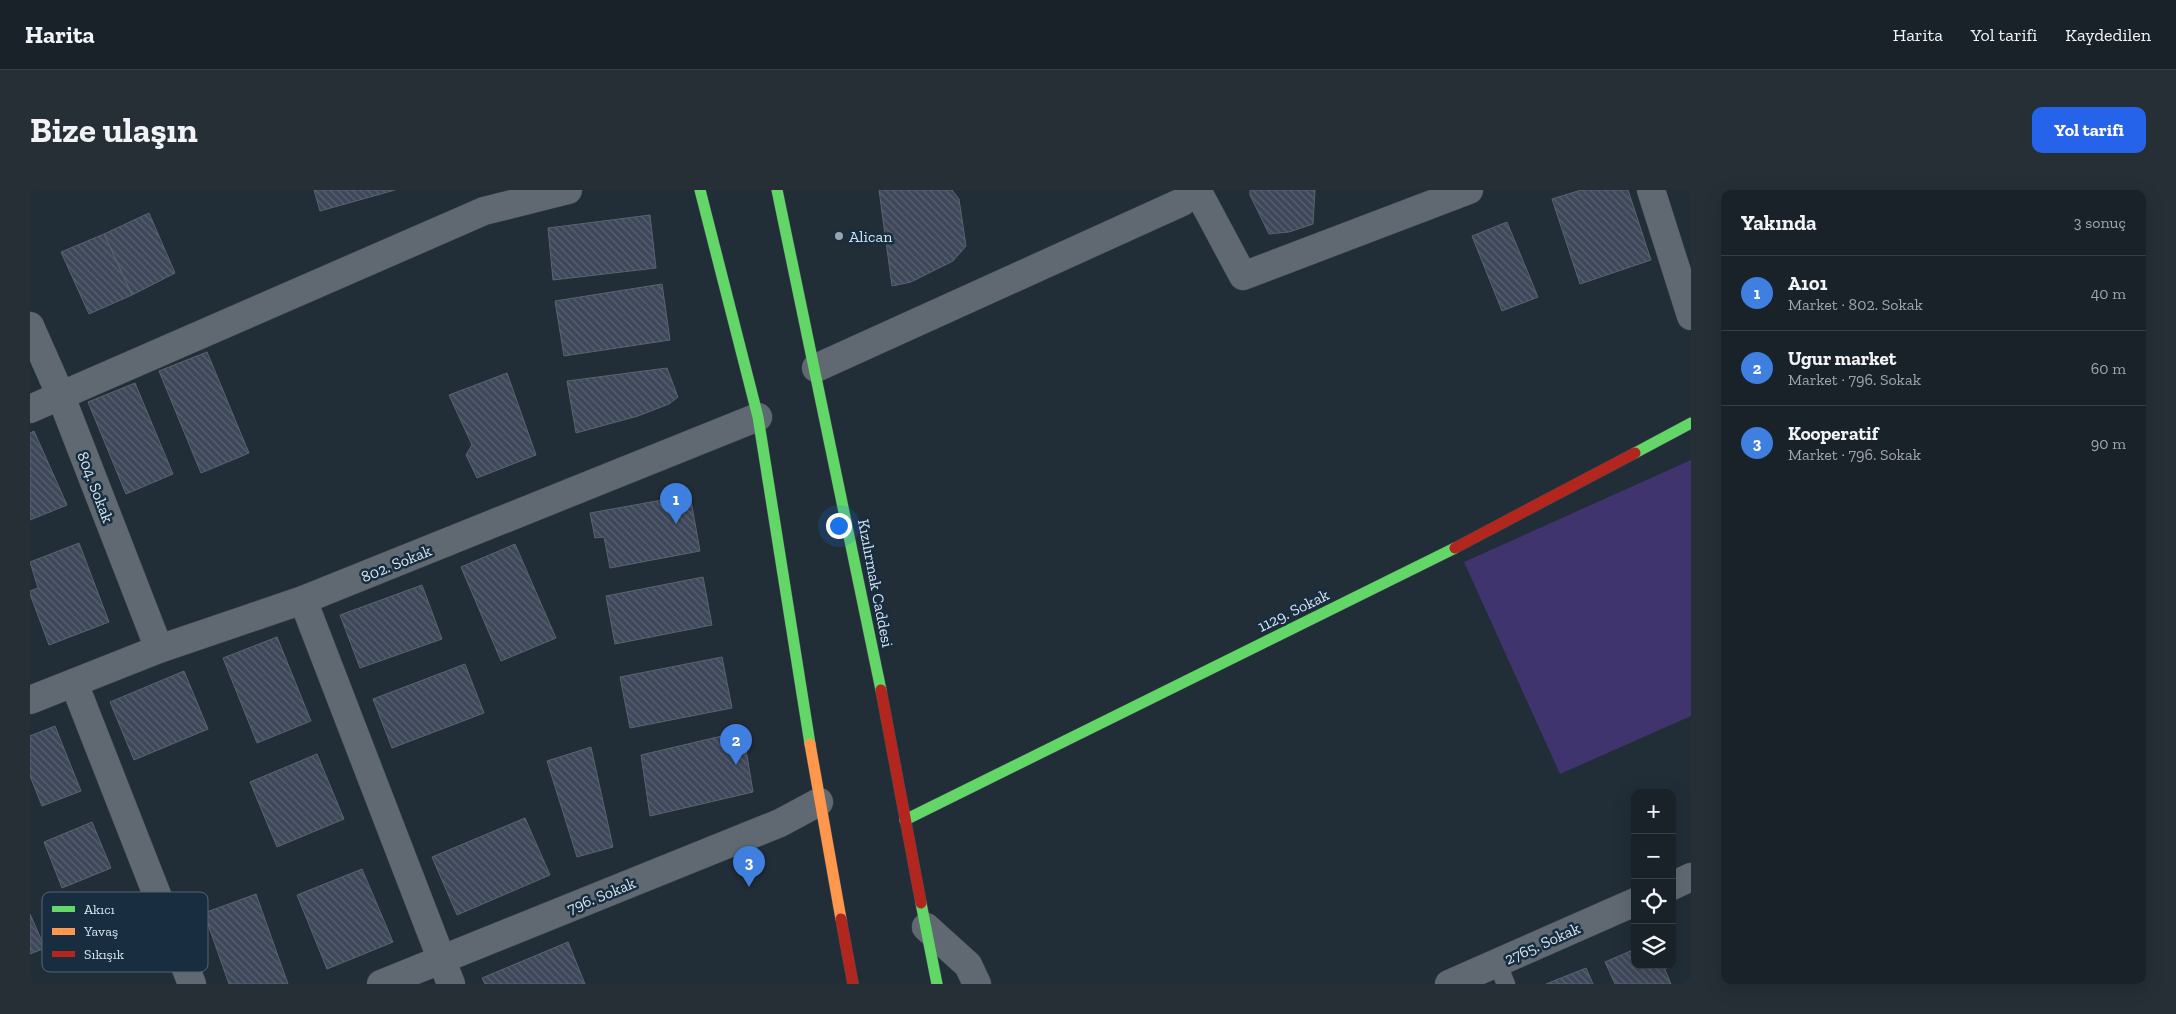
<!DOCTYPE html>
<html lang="tr">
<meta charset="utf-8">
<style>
body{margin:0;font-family:"Zilla Slab",serif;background:#262f35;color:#f1f3f6}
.controls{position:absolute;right:15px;bottom:15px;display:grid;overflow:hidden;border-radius:10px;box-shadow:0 5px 20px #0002}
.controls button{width:45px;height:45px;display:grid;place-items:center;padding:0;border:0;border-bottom:1px solid #373f46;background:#192229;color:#f1f3f6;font:25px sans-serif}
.you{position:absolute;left:808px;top:335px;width:18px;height:18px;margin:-12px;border:4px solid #fff;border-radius:50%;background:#1a73e8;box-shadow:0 0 0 8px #1a73e833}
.badge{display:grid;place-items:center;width:32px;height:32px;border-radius:50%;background:#2563eb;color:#fff;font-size:16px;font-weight:700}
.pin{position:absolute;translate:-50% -41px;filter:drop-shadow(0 1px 2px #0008)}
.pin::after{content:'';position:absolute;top:26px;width:18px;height:15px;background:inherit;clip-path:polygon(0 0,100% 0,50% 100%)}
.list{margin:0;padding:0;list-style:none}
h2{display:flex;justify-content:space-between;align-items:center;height:65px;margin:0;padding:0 20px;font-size:21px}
h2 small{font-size:16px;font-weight:400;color:#9fa4a8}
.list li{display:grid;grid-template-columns:32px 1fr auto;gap:15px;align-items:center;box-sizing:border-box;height:75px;padding:0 20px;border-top:1px solid #373f46}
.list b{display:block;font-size:19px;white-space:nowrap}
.list p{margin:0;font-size:16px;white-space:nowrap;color:#9fa4a8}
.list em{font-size:16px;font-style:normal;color:#9fa4a8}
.icon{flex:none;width:28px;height:28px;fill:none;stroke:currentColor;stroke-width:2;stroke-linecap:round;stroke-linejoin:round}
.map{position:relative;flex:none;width:1661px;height:794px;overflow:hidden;border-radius:10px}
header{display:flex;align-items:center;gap:30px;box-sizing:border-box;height:70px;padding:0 25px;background:#192229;border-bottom:1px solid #373f46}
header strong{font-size:24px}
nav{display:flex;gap:28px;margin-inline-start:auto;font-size:18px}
.intro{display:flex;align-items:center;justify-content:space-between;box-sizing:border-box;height:120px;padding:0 30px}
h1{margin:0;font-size:35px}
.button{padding:12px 22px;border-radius:10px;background:#2563eb;color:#fff;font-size:18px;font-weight:700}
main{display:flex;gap:30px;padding:0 30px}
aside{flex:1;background:#192229;border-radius:10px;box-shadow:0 5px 20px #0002}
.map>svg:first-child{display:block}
</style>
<header>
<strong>Harita</strong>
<nav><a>Harita</a><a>Yol tarifi</a><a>Kaydedilen</a></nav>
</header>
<div class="intro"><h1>Bize ulaşın</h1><a class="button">Yol tarifi</a></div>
<main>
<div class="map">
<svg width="1661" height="794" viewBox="0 0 1661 794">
<defs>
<pattern id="building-back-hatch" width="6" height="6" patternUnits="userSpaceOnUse" patternTransform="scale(1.25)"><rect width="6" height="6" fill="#3e485a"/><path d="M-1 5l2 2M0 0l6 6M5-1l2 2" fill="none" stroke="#596272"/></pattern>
</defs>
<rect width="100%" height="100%" fill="#212d37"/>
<path fill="#3f346e" d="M1661,270V526L1530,584L1434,372Z"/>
<g fill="url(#building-back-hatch)" stroke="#5b636c">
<path d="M284,0H365L290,21Z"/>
<path d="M849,0H922L929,9L936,56L923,71L881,92L862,96Z"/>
<path d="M1220,0H1285L1283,34L1259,42L1239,44L1220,5Z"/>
<path d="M1551,0H1598L1621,70L1550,94L1522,9Z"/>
<path d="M119,23L145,83L102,105L74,44Z"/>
<path d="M620,25L626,78L523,90L518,38Z"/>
<path d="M1477,32L1508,107L1472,121L1442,46Z"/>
<path d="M74,44L102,105L59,124L31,62Z"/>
<path d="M632,94L640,150L534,166L525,111Z"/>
<path d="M177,162L219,263L171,283L129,181Z"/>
<path d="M637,178L648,207L639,214L608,226L546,243L537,191Z"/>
<path d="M477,183L506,265L447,288L436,265L442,255L419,205Z"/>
<path d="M105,193L143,284L96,304L58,212Z"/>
<path d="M4,241L37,315L0,330V243Z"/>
<path d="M660,305L670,361L580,378L574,347L565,348L560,323Z"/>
<path d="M49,353L79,432L19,455L0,404V401L8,398L0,372Z"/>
<path d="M485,354L526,448L471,471L431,377Z"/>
<path d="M673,387L682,435L585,454L576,406Z"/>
<path d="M392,395L412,449L330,478L310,425Z"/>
<path d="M247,447L281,531L227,553L193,468Z"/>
<path d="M692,467L702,518L600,538L590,487Z"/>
<path d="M435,474L454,523L362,558L343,509Z"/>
<path d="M154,481L178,539L104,570L80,512Z"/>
<path d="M25,536L51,601L12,616L0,586V546Z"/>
<path d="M713,541L723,602L620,626L611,565Z"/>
<path d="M561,557L583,657L547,667L517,571Z"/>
<path d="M287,564L314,629L247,657L220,592Z"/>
<path d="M495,628L520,685L427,725L402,667Z"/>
<path d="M62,632L81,678L32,698L14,652Z"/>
<path d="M332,679L363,752L297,779L267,705Z"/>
<path d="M226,704L258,794H199L174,723Z"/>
<path d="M0,724L15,758L0,764Z"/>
<path d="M538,752L555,794H455L452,788Z"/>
<path d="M1605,759V775H1633L1641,794H1585L1575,772Z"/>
<path d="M1556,778L1563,794H1516Z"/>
</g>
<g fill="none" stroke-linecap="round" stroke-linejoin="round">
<defs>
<path id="lane" d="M1467,773L1476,794"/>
<g id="street">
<path d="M1167,0L1213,86L1439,0"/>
<path d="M1621,0L1661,126"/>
<path d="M0,136L30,204L129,459"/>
<path d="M786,178L1152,12L1164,0"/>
<path d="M0,219L454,21L538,0"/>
<path d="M273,410L421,794"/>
<path d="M44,493L162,794"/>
<path d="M0,510L129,459L273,410L728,227"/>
<path d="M1642,696L1661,687"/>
<path d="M896,737L938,775L947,794"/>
<path d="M351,794L750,633L789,612"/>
<path d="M1419,794L1605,712"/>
</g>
<g id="fast">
<path d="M670,0L728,227L780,554"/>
<path d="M747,0L851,500"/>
<path d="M1605,263L1661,233"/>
<path d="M875,630L1425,358"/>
<path d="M891,713L907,794"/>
</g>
<path id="slow" d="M780,554L811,729"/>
<g id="jam">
<path d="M1425,358L1605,263"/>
<path d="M851,500L891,713"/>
<path d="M811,729L823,794"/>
</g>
</defs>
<use href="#lane" stroke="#414b53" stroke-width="19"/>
<use href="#street" stroke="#414b53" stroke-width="29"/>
<use href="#fast" stroke="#414b53" stroke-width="12"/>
<use href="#slow" stroke="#414b53" stroke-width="12"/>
<use href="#jam" stroke="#414b53" stroke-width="12"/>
<use href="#lane" stroke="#606971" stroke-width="18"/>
<use href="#street" stroke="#606971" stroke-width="28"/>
<use href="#fast" stroke="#63d668" stroke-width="11"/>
<use href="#slow" stroke="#ff974d" stroke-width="11"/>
<use href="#jam" stroke="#b3261e" stroke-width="11"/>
</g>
<circle fill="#97a4af" stroke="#182e40" stroke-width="2" cx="809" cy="46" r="5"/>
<g text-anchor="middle" stroke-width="5" stroke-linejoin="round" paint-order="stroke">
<g font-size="16" fill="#d6e4ef" stroke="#182e40" text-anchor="start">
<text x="819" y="52">Alican</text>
</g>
<g font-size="16" fill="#d6e4ef" stroke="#182e40">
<text transform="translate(66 297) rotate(69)" y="6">804. Sokak</text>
<text transform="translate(366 373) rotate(-22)" y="6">802. Sokak</text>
<text transform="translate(846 393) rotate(79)" y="6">Kızılırmak Caddesi</text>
<text transform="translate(1263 420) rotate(-26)" y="6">1129. Sokak</text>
<text transform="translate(571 705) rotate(-22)" y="6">796. Sokak</text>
<text transform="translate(1512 753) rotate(-24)" y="6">2765. Sokak</text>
</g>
</g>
<rect x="12" y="702" width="166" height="80" rx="8" fill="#182e40" stroke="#516575" stroke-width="1"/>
<rect x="22" y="716" width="23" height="6" fill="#63d668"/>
<rect x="22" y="738" width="23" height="7" fill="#ff974d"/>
<rect x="22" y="761" width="23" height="6" fill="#b3261e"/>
<g font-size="14" fill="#d6e4ef">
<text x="54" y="724">Akıcı</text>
<text x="54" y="746">Yavaş</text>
<text x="54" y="769">Sıkışık</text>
</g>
</svg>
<div class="controls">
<button>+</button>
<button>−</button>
<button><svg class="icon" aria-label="locate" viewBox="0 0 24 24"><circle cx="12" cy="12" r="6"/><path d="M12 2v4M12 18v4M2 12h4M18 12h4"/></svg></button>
<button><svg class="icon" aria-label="layers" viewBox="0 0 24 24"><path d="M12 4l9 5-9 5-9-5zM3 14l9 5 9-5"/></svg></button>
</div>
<div class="you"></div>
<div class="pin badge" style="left:646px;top:334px;background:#3f7fe0">1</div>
<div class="pin badge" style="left:706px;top:575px;background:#3f7fe0">2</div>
<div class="pin badge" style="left:719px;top:697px;background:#3f7fe0">3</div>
</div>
<aside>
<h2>Yakında<small>3 sonuç</small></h2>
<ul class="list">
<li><span class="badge" style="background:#3f7fe0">1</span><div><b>A101</b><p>Market · 802. Sokak</p></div><em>40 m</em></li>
<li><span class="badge" style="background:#3f7fe0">2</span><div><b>Ugur market</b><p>Market · 796. Sokak</p></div><em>60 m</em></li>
<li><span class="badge" style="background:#3f7fe0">3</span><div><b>Kooperatif</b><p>Market · 796. Sokak</p></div><em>90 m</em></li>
</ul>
</aside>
</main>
